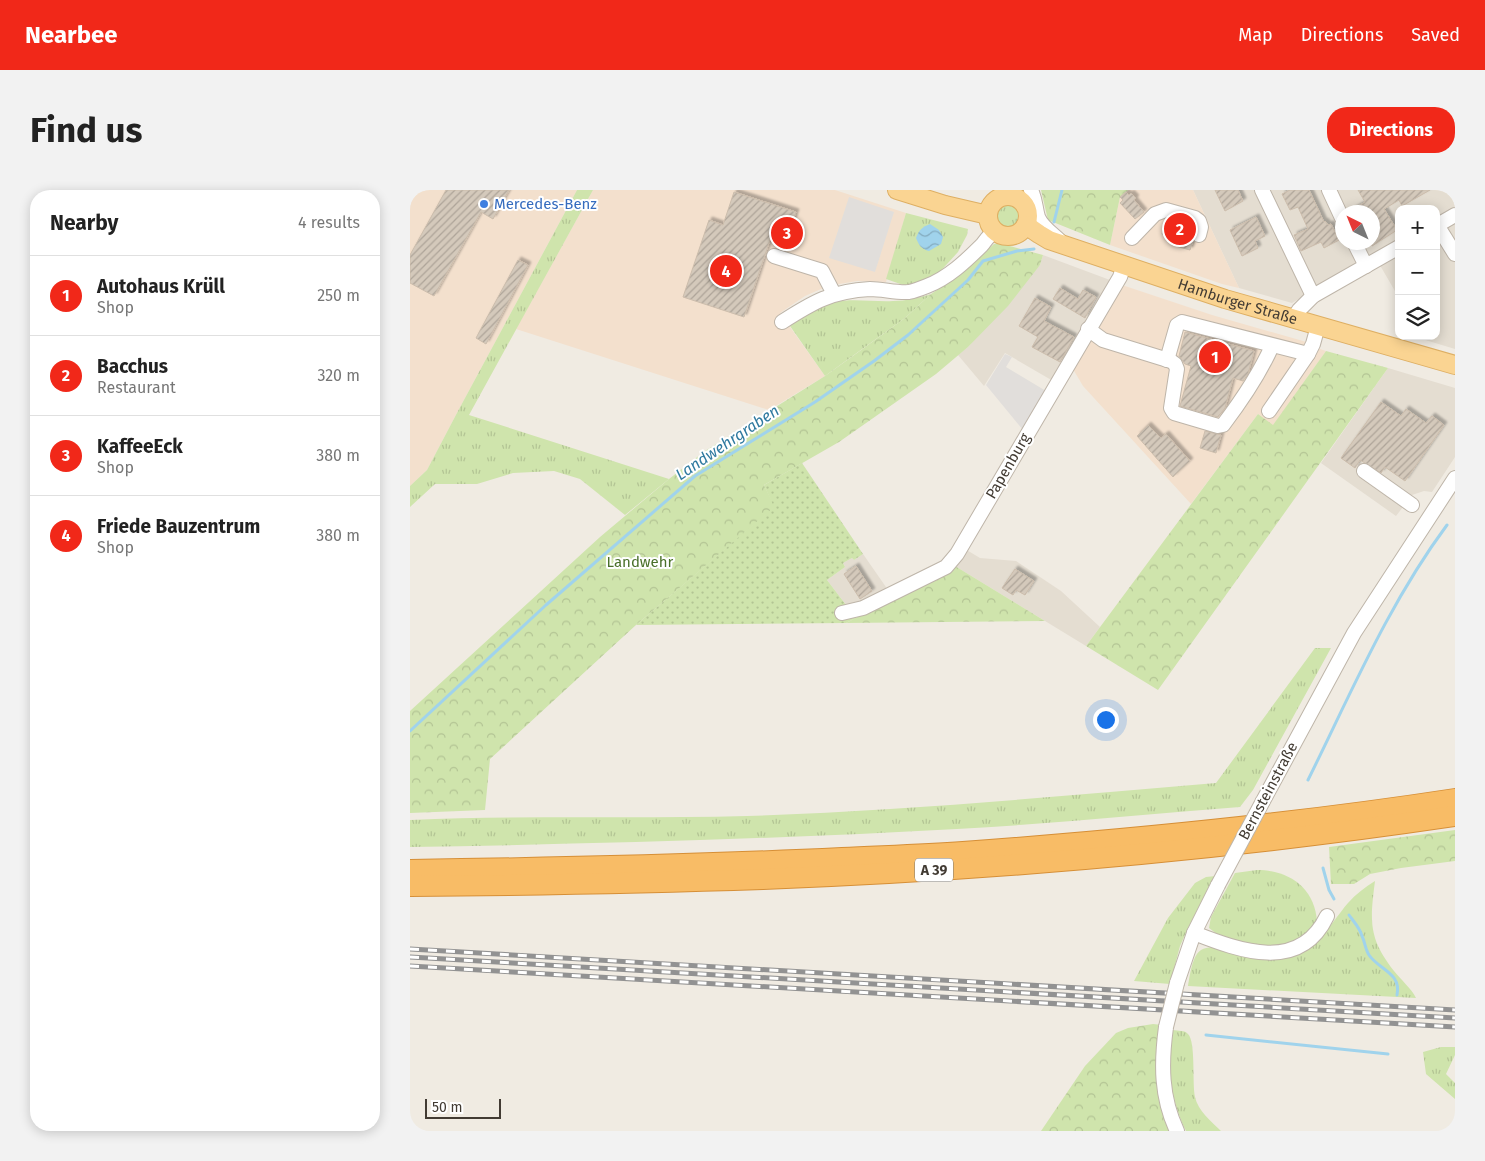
<!DOCTYPE html>
<meta charset="utf-8">
<style>
body{margin:0;font-family:"Fira Sans",sans-serif;background:#f2f2f2;color:#222}
.controls{position:absolute;right:15px;top:15px;display:grid;overflow:hidden;border-radius:10px;box-shadow:0 2px 12px #0003}
.controls button{width:45px;height:45px;display:grid;place-items:center;padding:0;border:0;border-bottom:1px solid #e0e0e0;background:#fff;color:#222;font:25px sans-serif}
.compass{position:absolute;left:925px;top:15px;width:45px;height:45px;border-radius:50%;background:#fff;box-shadow:0 2px 12px #0003;rotate:317deg}
.scale{position:absolute;left:15px;bottom:12px;width:76px;box-sizing:border-box;padding-left:5px;border:2px solid #423b33;border-top:0;font-size:14px;line-height:18px;white-space:nowrap;color:#423b33;-webkit-text-stroke:4px #fff;paint-order:stroke}
.you{position:absolute;left:695px;top:529px;width:18px;height:18px;margin:-12px;border:4px solid #fff;border-radius:50%;background:#1a73e8;box-shadow:0 0 0 8px #1a73e833}
.badge{display:grid;place-items:center;width:32px;height:32px;border-radius:50%;background:#f12819;color:#fff;font-size:16px;font-weight:700}
.pin{position:absolute;translate:-50% -50%;border:2px solid #fff;box-shadow:0 1px 5px #0006}
.list{margin:0;padding:0;list-style:none}
h2{display:flex;justify-content:space-between;align-items:center;height:65px;margin:0;padding:0 20px;font-size:21px}
h2 small{font-size:16px;font-weight:400;color:#767676}
.list li{display:grid;grid-template-columns:32px 1fr auto;gap:15px;align-items:center;box-sizing:border-box;height:80px;padding:0 20px;border-top:1px solid #e0e0e0}
.list b{display:block;font-size:19px;white-space:nowrap}
.list p{margin:0;font-size:16px;white-space:nowrap;color:#767676}
.list em{font-size:16px;font-style:normal;color:#767676}
.icon{flex:none;width:28px;height:28px;fill:none;stroke:currentColor;stroke-width:2;stroke-linecap:round;stroke-linejoin:round}
.map{position:relative;flex:none;width:1045px;height:941px;overflow:hidden;border-radius:20px}
header{display:flex;align-items:center;gap:30px;box-sizing:border-box;height:70px;padding:0 25px;background:#f12819;color:#fff}
header strong{font-size:24px}
nav{display:flex;gap:28px;margin-inline-start:auto;font-size:18px}
.intro{display:flex;align-items:center;justify-content:space-between;box-sizing:border-box;height:120px;padding:0 30px}
h1{margin:0;font-size:35px}
.button{padding:12px 22px;border-radius:20px;background:#f12819;color:#fff;font-size:18px;font-weight:700}
main{display:flex;gap:30px;padding:0 30px}
aside{flex:1;background:#fff;border-radius:20px;box-shadow:0 2px 12px #0003}
.map>svg:first-child{display:block}
</style>
<header>
<strong>Nearbee</strong>
<nav><a>Map</a><a>Directions</a><a>Saved</a></nav>
</header>
<div class="intro"><h1>Find us</h1><a class="button">Directions</a></div>
<main>
<aside>
<h2>Nearby<small>4 results</small></h2>
<ul class="list">
<li><span class="badge">1</span><div><b>Autohaus Krüll</b><p>Shop</p></div><em>250 m</em></li>
<li><span class="badge">2</span><div><b>Bacchus</b><p>Restaurant</p></div><em>320 m</em></li>
<li><span class="badge">3</span><div><b>KaffeeEck</b><p>Shop</p></div><em>380 m</em></li>
<li><span class="badge">4</span><div><b>Friede Bauzentrum</b><p>Shop</p></div><em>380 m</em></li>
</ul>
</aside>
<div class="map">
<svg width="1045" height="941" viewBox="0 0 1045 941">
<defs>
<pattern id="grass-tufts" width="24" height="20" patternUnits="userSpaceOnUse" patternTransform="scale(1.25)"><rect width="24" height="20" fill="#cfe4ac"/><path d="M3 7l-1-3M5 7V3M7 7l1-3M15 17l-1-3M17 17v-4M19 17l1-3" fill="none" stroke="#b3c494"/></pattern>
<pattern id="forest-crowns" width="20" height="18" patternUnits="userSpaceOnUse" patternTransform="scale(1.25)"><rect width="20" height="18" fill="#cfe4ac"/><path d="M2 6a3 3 0 1 1 6 0M12 15a3 3 0 1 1 6 0" fill="none" stroke="#b3c494"/></pattern>
<pattern id="garden-dots" width="8" height="8" patternUnits="userSpaceOnUse" patternTransform="scale(1.25)"><rect width="8" height="8" fill="#cfe4ac"/><path d="M2 2h.1M6 6h.1" fill="none" stroke="#b3c494" stroke-width="1.8" stroke-linecap="round"/></pattern>
<pattern id="water-waves" width="16" height="10" patternUnits="userSpaceOnUse" patternTransform="scale(1.25)"><rect width="16" height="10" fill="#a0d3ec"/><path d="M0 5q4-4 8 0t8 0" fill="none" stroke="#84acc0"/></pattern>
<pattern id="building-hatch" width="6" height="6" patternUnits="userSpaceOnUse" patternTransform="scale(1.25)"><rect width="6" height="6" fill="#d4c9bb"/><path d="M-1 1l2-2M0 6l6-6M5 7l2-2" fill="none" stroke="#aea499"/></pattern>
<filter id="shadow"><feDropShadow dx="3" dy="-3" stdDeviation="1" flood-color="#0004"/></filter>
</defs>
<rect width="100%" height="100%" fill="#f0ebe2"/>
<g fill="#e4ddd1" fill-rule="evenodd">
<path d="M783,0H1045V159L1002,146H1026V19H989V108L964,65L882,113L829,98ZM932,22H962V52H932Z"/>
<path d="M633,65L700,90L643,191L595,163L574,196L548,165L558,157L630,75Z"/>
<path d="M978,178L1045,198V267L1022,302L1014,301L1002,305L986,326L911,273Z"/>
<path d="M555,359L570,368L606,371L651,401L690,437L676,456L545,376Z"/>
<path d="M453,364L478,400L440,420L417,390L435,377L433,373L442,368L444,370Z"/>
</g>
<g fill="#f3e0cd">
<path d="M0,0H167L48,221L17,280L0,296Z"/>
<path d="M183,0H425L496,23L476,92L447,91L418,96L395,106L370,123L415,186L359,220L106,139Z"/>
<path d="M718,0H783L829,98L812,94L700,55L710,7Z"/>
<path d="M712,95L802,125L900,153L907,158L916,161L863,236L848,224L781,314L673,196L663,179Z"/>
</g>
<g fill="url(#grass-tufts)">
<path d="M167,0H183L59,225L259,289L215,325L170,289L144,281L103,283L67,294H25L0,317V296L17,280L48,221Z"/>
<circle cx="598" cy="25" r="13"/>
<path d="M496,23L558,39L557,45L548,62L527,85L499,97L476,89Z"/>
<path d="M521,104L495,128L415,186L380,136C393,127 408,115 424,112C443,108 464,112 483,111C496,111 509,108 521,104Z"/>
<path d="M905,458H921L843,600L830,617C736,624 641,634 547,639C365,649 182,654 0,657V630C112,625 225,629 337,626C493,621 650,606 806,593Z"/>
<path d="M847,680C879,680 905,698 907,732L890,752L857,759L811,747L799,738L801,727L825,683Z"/>
<path d="M806,686L778,738L770,756L760,794L724,791L758,728L785,693L796,687Z"/>
<path d="M965,691C960,731 958,748 984,781C991,790 1001,798 1006,808L778,796C780,785 782,766 791,760C806,751 831,767 847,767C852,767 897,755 903,753C914,747 929,723 938,713C946,704 955,697 965,691Z"/>
<path d="M763,840C768,841 775,840 778,844C786,852 782,893 785,907C788,921 801,931 811,941H776C760,909 757,875 763,840Z"/>
<path d="M1031,857H1045V865L1036,884L1045,893V909L1016,884L1013,862Z"/>
</g>
<g fill="url(#forest-crowns)">
<path d="M631,0H718L710,7L700,55L638,30Z"/>
<path d="M589,53L633,65L630,75L598,116L558,157L526,184L429,252L354,295L365,317L226,435L80,569L75,620L0,623V521L190,347L259,289L295,261L415,186L447,163L495,128L521,104L545,88L584,54Z"/>
<path d="M916,161L978,178L748,500L676,456L848,224L863,235Z"/>
<path d="M545,376L635,431L436,433Z"/>
<path d="M1045,640V671L991,678L960,684L944,694H921L919,657Z"/>
<path d="M743,834L752,835L761,941H631L675,876L706,843L718,838Z"/>
</g>
<path fill="url(#garden-dots)" d="M392,273L453,364L444,370L442,368L433,373L435,377L417,390L446,428L436,433L226,435L364,317L354,295Z"/>
<g fill="#e1dedb">
<path d="M439,7L484,22L465,82L419,68Z"/>
<path d="M595,164L602,167L596,177L636,201L613,240L576,195Z"/>
</g>
<path fill="url(#water-waves)" d="M520,34L529,40L533,47L531,54L519,61C511,59 509,55 506,48C509,40 512,37 520,34Z"/>
<g fill="none" stroke-linecap="round" stroke-linejoin="round">
<g stroke="#a0d3ec" stroke-width="3">
<path d="M644,32L652,0"/>
<path d="M0,541L136,415L285,286L405,212L464,171L498,145L558,90L573,71L607,61L624,59"/>
<path d="M898,590C941,503 979,413 1037,335"/>
<path d="M913,678L919,700L924,709"/>
<path d="M939,725C944,732 950,738 952,746C955,752 955,759 959,765C968,779 992,783 987,805"/>
<path d="M796,845L978,864"/>
</g>
</g>
<g fill="url(#building-hatch)" stroke="#ccbdac" filter="url(#shadow)">
<path d="M36,0H99L83,29L71,22L24,106L0,93V65Z"/>
<path d="M805,0H828L833,11L815,21Z"/>
<path d="M880,0H899L914,32L915,31L918,35L921,34L929,50L914,58L911,52L891,61L884,45L898,39L888,17L880,20L872,4Z"/>
<path d="M948,0H1020L992,16L989,10L974,19L987,40L962,56V22H939L955,12Z"/>
<path d="M324,2L386,22L375,55L360,50L334,127L273,107L299,30L313,35Z"/>
<path d="M716,2L719,5L721,3L726,8L724,10L734,22L725,29L710,13L713,10L710,7Z"/>
<path d="M846,27L855,46L845,51L848,58L832,66L820,40Z"/>
<path d="M756,29L782,36L781,47L783,51L780,60L762,55L764,47L752,44Z"/>
<path d="M108,70L118,75L76,154L66,148Z"/>
<path d="M650,98L668,109L673,100L686,107L675,128L643,109Z"/>
<path d="M625,108L641,117L634,131L664,147L650,172L622,157L628,147L609,136Z"/>
<path d="M775,142L844,161L838,184L833,191L823,188L815,218L808,227L770,216L781,176L775,174L769,166Z"/>
<path d="M971,212L991,226L996,219L1016,233L1022,226L1034,235L995,291L975,277L971,283L950,270L945,278L931,268Z"/>
<path d="M738,235L751,248L756,244L780,271L763,287L727,246Z"/>
<path d="M795,241L811,245L806,263L790,258Z"/>
<path d="M446,376L462,401L450,409L434,384Z"/>
<path d="M605,379L624,391L615,405L606,400L603,405L592,398Z"/>
</g>
<g fill="none" stroke-linecap="round" stroke-linejoin="round">
<defs>
<g id="minor">
<path d="M599,0L600,6"/>
<path d="M621,0C626,11 625,17 628,27C632,37 643,44 650,51"/>
<path d="M852,0L903,106"/>
<path d="M919,0L932,28"/>
<path d="M1027,35L1045,64"/>
<path d="M1026,36L1045,25"/>
<path d="M722,48L745,24L756,20L785,28L789,31L791,37L789,45"/>
<path d="M944,52L956,76"/>
<path d="M364,66L412,81L424,104"/>
<path d="M883,129L889,120L903,106L989,57"/>
<path d="M372,132C403,112 422,101 460,99C473,99 486,103 499,102C504,101 512,98 517,96C538,88 556,71 572,55C576,50 579,45 585,41"/>
<path d="M678,139L693,150L761,171L765,174L767,179L761,218L764,223L808,236L813,235C832,210 849,185 862,156"/>
<path d="M757,170L767,135L772,132L898,164"/>
<path d="M859,221L898,164L903,154L908,136"/>
<path d="M954,281L1002,315"/>
<path d="M432,423L453,418L536,377L547,364L710,87L714,75"/>
<path d="M853,611L944,443L1045,288"/>
<path d="M784,743C830,761 890,783 917,726"/>
<path d="M767,793L784,743L808,695"/>
<path d="M756,837C751,874 751,907 767,941"/>
</g>
<g id="major">
<path d="M487,0L535,15L578,25"/>
<circle cx="598" cy="26" r="20"/>
<path id="s1" d="M616,35L629,44L639,50L815,109L1045,175"/>
</g>
<g id="highway">
<path d="M0,680C144,678 288,675 432,668C472,666 512,665 553,662C717,650 882,634 1045,609"/>
<path d="M0,696C118,695 235,693 353,689C584,680 816,660 1045,626"/>
</g>
</defs>
<use href="#minor" stroke="#beb5a9" stroke-width="16"/>
<use href="#major" stroke="#deaf63" stroke-width="20"/>
<use href="#highway" stroke="#d68f37" stroke-width="22"/>
<use href="#minor" stroke="#fff" stroke-width="14"/>
<use href="#major" stroke="#fad492" stroke-width="18"/>
<use href="#highway" stroke="#f8bc66" stroke-width="20"/>
<defs>
<g id="rail">
<path d="M0,759L1045,820"/>
<path d="M0,767L1045,828"/>
<path d="M0,776L1045,837"/>
</g>
</defs>
<use href="#rail" stroke="#929292" stroke-width="5"/>
<use href="#rail" stroke="#fff" stroke-width="3" stroke-dasharray="9" stroke-linecap="butt"/>
<defs>
<g id="minor-bridge">
<path d="M808,695L853,611"/>
<path d="M756,837L767,793"/>
</g>
</defs>
<use href="#minor-bridge" stroke="#beb5a9" stroke-width="16" stroke-linecap="butt"/>
<use href="#minor-bridge" stroke="#fff" stroke-width="14"/>
</g>
<circle fill="#3f7fe0" stroke="#fff" stroke-width="2" cx="74" cy="14" r="5"/>
<g text-anchor="middle" stroke-width="4" stroke-linejoin="round" paint-order="stroke">
<rect fill="#fff" stroke="#7b7670" stroke-width="1" x="505" y="668.5" width="38" height="23" rx="4"/>
<g font-size="14" font-weight="bold" fill="#423b33">
<text x="524" y="685">A 39</text>
</g>
<g font-size="15" fill="#366cbe" stroke="#fff" text-anchor="start">
<text x="84" y="19">Mercedes-Benz</text>
</g>
<g font-size="15" fill="#423b33" stroke="#fff">
<text dy="5" stroke="none"><textPath href="#s1" startOffset="226">Hamburger Straße</textPath></text>
<text transform="translate(598 276) rotate(-60)" y="5">Papenburg</text>
<text transform="translate(858 601) rotate(-62)" y="5">Bernsteinstraße</text>
</g>
<g font-size="15" fill="#4a702a" stroke="#fff">
<text x="230" y="377">Landwehr</text>
</g>
<g font-size="16" font-style="italic" fill="#307aa0" stroke="#fff">
<text transform="translate(317 252) rotate(-34)" y="6">Landwehrgraben</text>
</g>
</g>
</svg>
<div class="controls">
<button>+</button>
<button>−</button>
<button><svg class="icon" aria-label="layers" viewBox="0 0 24 24"><path d="M12 4l9 5-9 5-9-5zM3 14l9 5 9-5"/></svg></button>
</div>
<svg class="compass" viewBox="-18 -18 36 36"><path d="M0-13l5 13h-10z" fill="#e53935"/><path d="M0 13l5-13h-10z" fill="#767676"/></svg>
<div class="scale">50 m</div>
<div class="you"></div>
<div class="pin badge" style="left:805px;top:167px">1</div>
<div class="pin badge" style="left:770px;top:39px">2</div>
<div class="pin badge" style="left:377px;top:43px">3</div>
<div class="pin badge" style="left:316px;top:81px">4</div>
</div>
</main>
